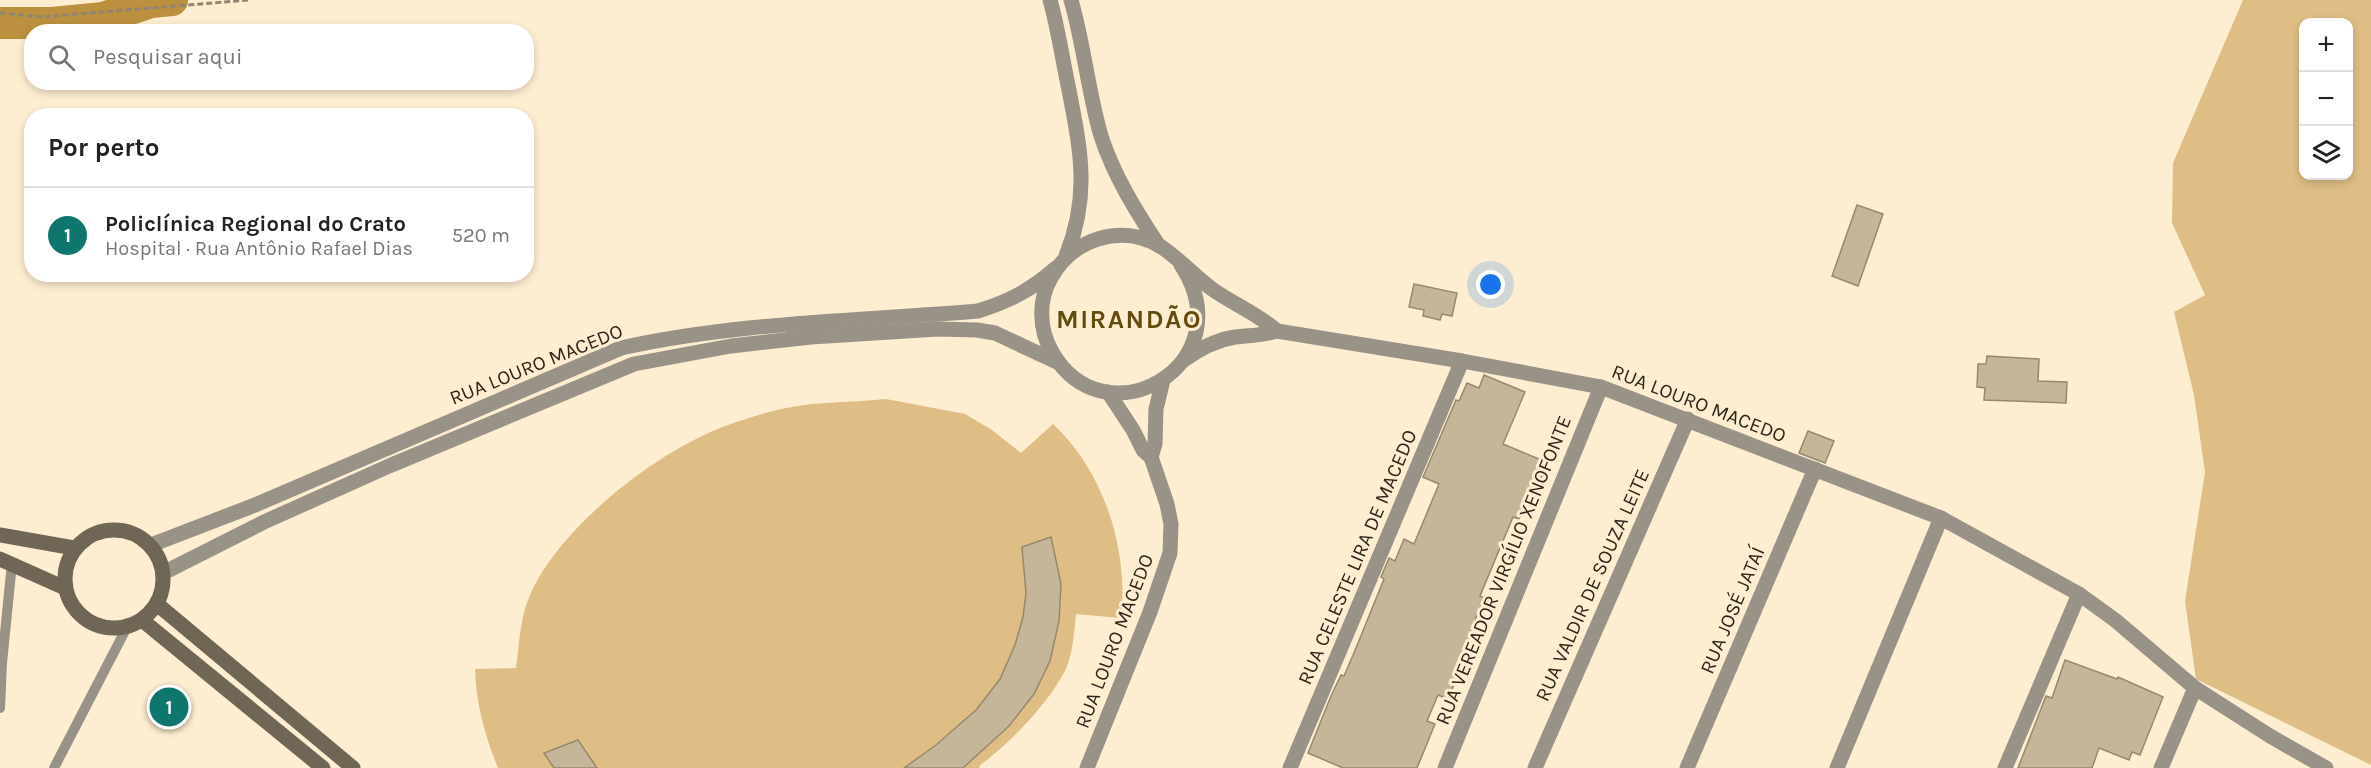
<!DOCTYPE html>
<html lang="pt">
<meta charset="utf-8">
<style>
body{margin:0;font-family:Karla,sans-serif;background:#f2f2f2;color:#222}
.controls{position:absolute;right:18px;top:18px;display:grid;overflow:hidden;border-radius:12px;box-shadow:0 3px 9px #0003}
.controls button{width:54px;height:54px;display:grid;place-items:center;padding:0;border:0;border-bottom:2px solid #e0e0e0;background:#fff;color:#222;font:30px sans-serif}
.you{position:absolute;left:1491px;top:285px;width:21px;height:21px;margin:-15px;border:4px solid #fff;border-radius:50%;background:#1a73e8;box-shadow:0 0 0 9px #1a73e833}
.badge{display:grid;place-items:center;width:39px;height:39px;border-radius:50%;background:#0f766e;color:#fff;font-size:20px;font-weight:700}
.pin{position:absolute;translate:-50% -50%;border:3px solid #fff;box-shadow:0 2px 6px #0006}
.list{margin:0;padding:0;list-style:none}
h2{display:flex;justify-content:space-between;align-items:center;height:78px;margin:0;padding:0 24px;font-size:26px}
h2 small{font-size:20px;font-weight:400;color:#767676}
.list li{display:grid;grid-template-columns:39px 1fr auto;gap:18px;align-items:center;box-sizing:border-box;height:96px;padding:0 24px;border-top:2px solid #e0e0e0}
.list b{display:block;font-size:22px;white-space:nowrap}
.list p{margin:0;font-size:20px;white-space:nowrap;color:#767676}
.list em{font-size:20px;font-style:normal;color:#767676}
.icon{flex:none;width:33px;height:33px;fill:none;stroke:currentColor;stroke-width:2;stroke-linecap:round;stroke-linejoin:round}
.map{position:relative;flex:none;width:2371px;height:768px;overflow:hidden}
.search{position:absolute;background:#fff;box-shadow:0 3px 9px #0003;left:24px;top:24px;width:510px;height:66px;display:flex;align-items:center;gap:15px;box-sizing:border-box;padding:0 21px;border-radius:24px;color:#767676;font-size:22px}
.panel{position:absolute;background:#fff;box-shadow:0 3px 9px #0003;left:24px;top:108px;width:510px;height:174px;border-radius:24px}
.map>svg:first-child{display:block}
</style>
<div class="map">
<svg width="2371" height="768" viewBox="0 0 2371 768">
<rect width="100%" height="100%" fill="#feeed1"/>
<g fill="#debe84" fill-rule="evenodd">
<path d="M2243,0H2371V765L2196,679L2185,601L2205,472L2194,395L2174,312L2205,295L2172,223L2173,163ZM2304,22H2348V176H2304Z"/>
<path d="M886,399L965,414L992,430L1021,453L1053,424C1104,471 1129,550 1121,618L1076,614C1074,633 1073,656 1064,673C1046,706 1009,744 979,766L980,768H498C485,736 476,704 475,669L516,668C519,645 520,621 528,600C552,537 637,468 696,439C719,427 744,419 769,412C807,401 847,403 886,399Z"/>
</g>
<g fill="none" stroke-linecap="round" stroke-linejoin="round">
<path stroke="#bb913f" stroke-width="32" d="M0,23H52L103,18L151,2L172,0"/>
</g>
<g fill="#c5b599" stroke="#97886d" stroke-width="1.5">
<path d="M1857,205L1883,214L1858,286L1832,276Z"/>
<path d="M1414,284L1457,293L1452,316L1442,314L1440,320L1423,316L1424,310L1409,307Z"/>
<path d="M1987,356L2039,359L2038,381L2067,382L2066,403L1984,400L1985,388L1977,387L1978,364H1986Z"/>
<path d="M1484,375L1525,392L1503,444L1546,462L1540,482L1535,494L1529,492L1519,519L1513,517L1480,596L1484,598L1473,625L1477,627L1448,699L1438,695L1427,721L1435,724L1417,768H1343L1308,753L1331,696L1341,675L1344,676L1356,648L1384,579L1381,577L1389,558L1395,561L1404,539L1414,544L1439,484L1423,477L1456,400L1459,401L1467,383L1479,388Z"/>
<path d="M1808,431L1834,441L1825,463L1799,453Z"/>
<path d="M1051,537L1061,584L1059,621L1050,661L1034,694L1009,726L963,768H904L936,745L976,710L1000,679L1015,645L1023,617L1026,593L1022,547Z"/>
<path d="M2065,660L2117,679L2118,677L2163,697L2140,755L2132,752L2129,760L2099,748L2092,768H2018L2046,696L2052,698Z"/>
<path d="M578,740L597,768H554L544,753Z"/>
</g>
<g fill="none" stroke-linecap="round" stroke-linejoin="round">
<path stroke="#908572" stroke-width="3" stroke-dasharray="6 3" stroke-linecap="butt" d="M0,13L41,17L249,0"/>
<g stroke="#999286" stroke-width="10">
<path d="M0,708L2,663L12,563"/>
<path d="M54,768L127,627"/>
</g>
<g stroke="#999286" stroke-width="15">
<path d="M1050,0C1058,28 1062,57 1068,85C1080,148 1091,193 1066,256"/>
<path d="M1071,0C1084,45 1088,91 1101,136C1114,176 1136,211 1159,246"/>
<path d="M1181,265C1246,364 1105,445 1052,352C1039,330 1038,300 1051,278C1072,239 1121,223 1160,246C1179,258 1194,276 1212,289C1233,304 1258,314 1277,331"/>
<path d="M1184,360C1199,349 1216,340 1235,337C1250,335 1262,336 1277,331L1462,361L1601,387L1941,518L2079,594L2115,620L2195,688L2270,736L2326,768"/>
<path d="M1108,392L1133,430L1143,450L1151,457"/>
<path d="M151,545L255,505L621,348C738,322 858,321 978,311C1010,301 1031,290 1056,268"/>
<path d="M163,573L264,522L389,466L634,364L731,346L811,337L938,329L977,330L995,333L1059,363"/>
<path d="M1087,768L1150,612L1170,553L1171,524L1167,504L1151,457L1155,444L1156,409L1163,380"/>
<path d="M1290,768L1462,361"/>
<path d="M1445,768L1601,387"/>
<path d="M1535,768L1688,419"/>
<path d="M1687,768L1815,469"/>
<path d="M1837,768L1941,518"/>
<path d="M2005,768L2079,594"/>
<path d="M2161,768L2195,688"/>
</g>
<g stroke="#706655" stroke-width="15">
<circle cx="114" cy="579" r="49"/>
<path d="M0,535L74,548"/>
<path d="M0,559L65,588"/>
<path d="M157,604L353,768"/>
<path d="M142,620L323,768"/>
</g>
</g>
<g text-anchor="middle" stroke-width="6" stroke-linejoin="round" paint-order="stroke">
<g font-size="20" fill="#2c261b" stroke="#feeed1">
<text transform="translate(536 364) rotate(-22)" y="7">RUA LOURO MACEDO</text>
<text transform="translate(1699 403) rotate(21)" y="7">RUA LOURO MACEDO</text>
<text transform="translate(1357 557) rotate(-67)" y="7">RUA CELESTE LIRA DE MACEDO</text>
<text transform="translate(1503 570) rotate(-68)" y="7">RUA VEREADOR VIRGÍLIO XENOFONTE</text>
<text transform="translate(1592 585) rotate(-66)" y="7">RUA VALDIR DE SOUZA LEITE</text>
<text transform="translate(1732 610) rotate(-67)" y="7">RUA JOSÉ JATAÍ</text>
<text transform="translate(1114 641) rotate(-69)" y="7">RUA LOURO MACEDO</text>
</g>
<g font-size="26" font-weight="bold" letter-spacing="1.5" fill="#654a10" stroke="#feeed1">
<text x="1129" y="328">MIRANDÃO</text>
</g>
</g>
</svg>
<div class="controls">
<button>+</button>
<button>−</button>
<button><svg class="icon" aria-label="layers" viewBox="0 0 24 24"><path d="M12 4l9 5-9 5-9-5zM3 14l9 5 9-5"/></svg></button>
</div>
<div class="you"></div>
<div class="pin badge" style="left:169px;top:707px">1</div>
<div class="search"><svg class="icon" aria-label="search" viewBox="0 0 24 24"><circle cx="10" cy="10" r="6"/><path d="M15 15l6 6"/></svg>Pesquisar aqui</div>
<section class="panel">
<h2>Por perto<small></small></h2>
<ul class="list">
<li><span class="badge">1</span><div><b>Policlínica Regional do Crato</b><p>Hospital · Rua Antônio Rafael Dias</p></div><em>520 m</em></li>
</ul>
</section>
</div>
